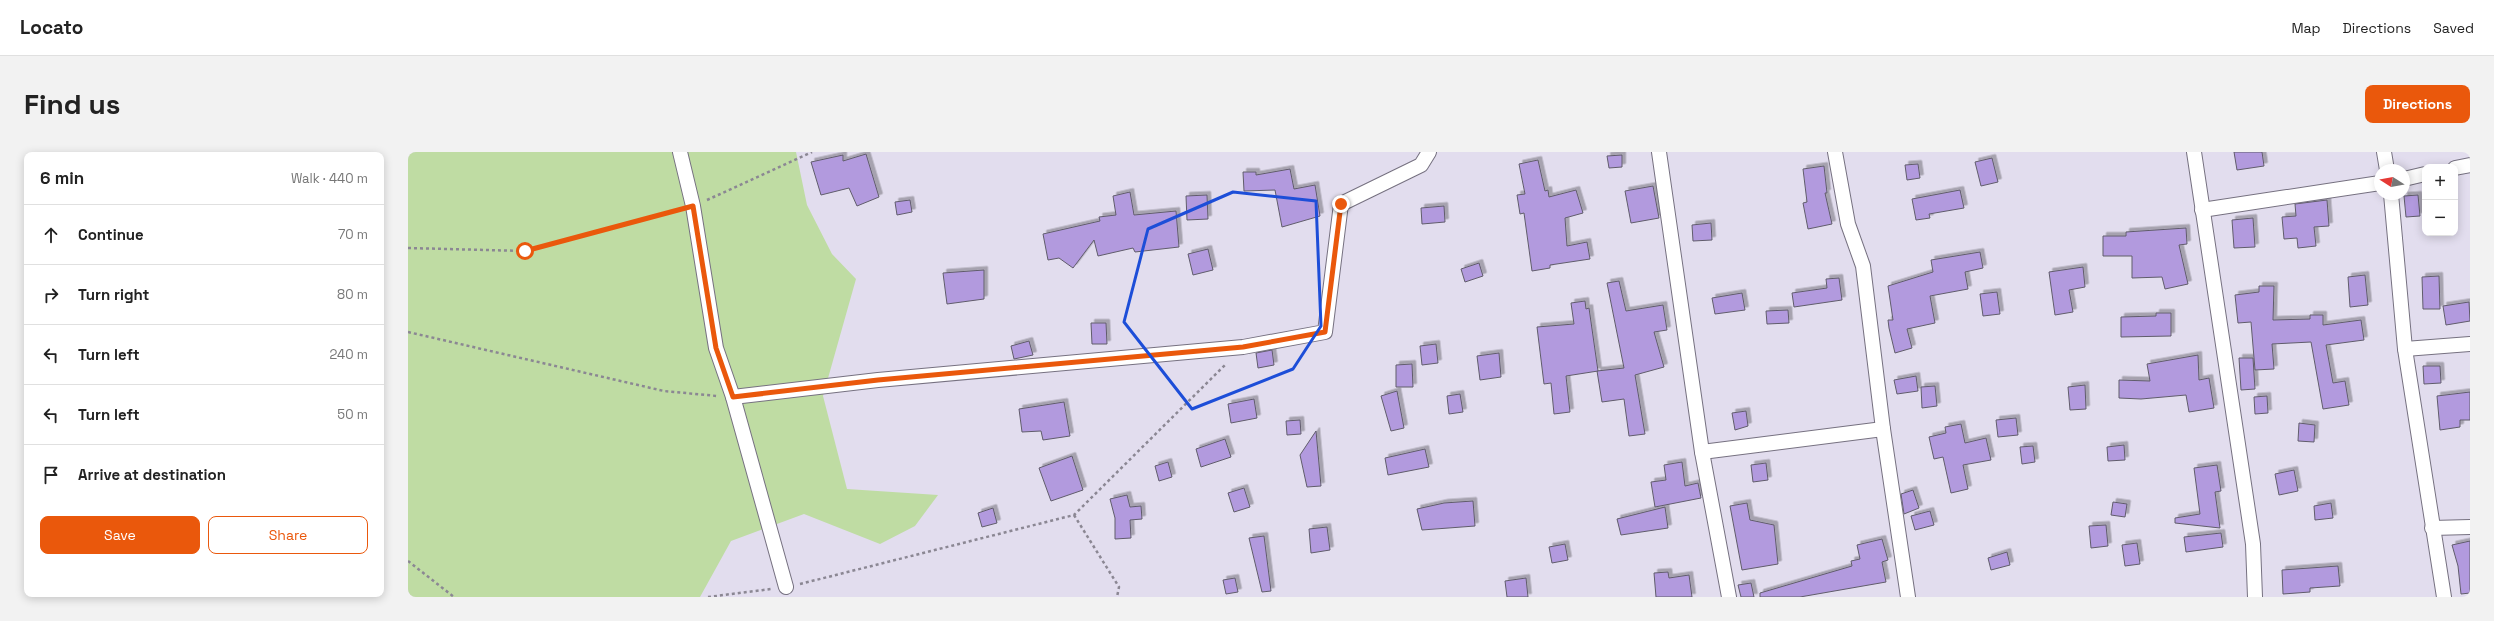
<!DOCTYPE html>
<meta charset="utf-8">
<style>
body{margin:0;font-family:"Space Grotesk",sans-serif;background:#f2f2f2;color:#222}
.controls{position:absolute;right:12px;top:12px;display:grid;overflow:hidden;border-radius:8px;box-shadow:0 2px 10px #0003}
.controls button{width:36px;height:36px;display:grid;place-items:center;padding:0;border:0;border-bottom:1px solid #e0e0e0;background:#fff;color:#222;font:20px sans-serif}
.compass{position:absolute;left:1966px;top:12px;width:36px;height:36px;border-radius:50%;background:#fff;box-shadow:0 2px 10px #0003;rotate:281deg}
.stop{position:absolute;width:12px;height:12px;margin:-9px;border:3px solid #ea580c;border-radius:50%;background:#fff}
.stop.end{background:#ea580c;border-color:#fff;box-shadow:0 1px 4px #0008}
.list{margin:0;padding:0;list-style:none}
h2{display:flex;justify-content:space-between;align-items:center;height:52px;margin:0;padding:0 16px;font-size:17px}
h2 small{font-size:13px;font-weight:400;color:#767676}
.list li{display:grid;grid-template-columns:26px 1fr auto;gap:12px;align-items:center;box-sizing:border-box;height:60px;padding:0 16px;border-top:1px solid #e0e0e0}
.list b{display:block;font-size:15px;white-space:nowrap}
.list em{font-size:13px;font-style:normal;color:#767676}
.actions{display:flex;gap:8px;padding:12px 16px}
.actions a{flex:1;padding:9px 0;border:1px solid #ea580c;border-radius:8px;text-align:center;font-size:14px;color:#ea580c}
.actions .main{background:#ea580c;color:#fff}
.icon{flex:none;width:22px;height:22px;fill:none;stroke:currentColor;stroke-width:2;stroke-linecap:round;stroke-linejoin:round}
.map{position:relative;flex:none;width:2062px;height:445px;overflow:hidden;border-radius:8px}
header{display:flex;align-items:center;gap:24px;box-sizing:border-box;height:56px;padding:0 20px;background:#fff;border-bottom:1px solid #e0e0e0}
header strong{font-size:19px}
nav{display:flex;gap:22px;margin-inline-start:auto;font-size:14px}
.intro{display:flex;align-items:center;justify-content:space-between;box-sizing:border-box;height:96px;padding:0 24px}
h1{margin:0;font-size:28px}
.button{padding:10px 18px;border-radius:8px;background:#ea580c;color:#fff;font-size:14px;font-weight:700}
main{display:flex;gap:24px;padding:0 24px}
aside{flex:1;background:#fff;border-radius:8px;box-shadow:0 2px 10px #0003}
.map>svg:first-child{display:block}
</style>
<header>
<strong>Locato</strong>
<nav><a>Map</a><a>Directions</a><a>Saved</a></nav>
</header>
<div class="intro"><h1>Find us</h1><a class="button">Directions</a></div>
<main>
<aside>
<h2>6 min<small>Walk · 440 m</small></h2>
<ul class="list">
<li><svg class="icon" aria-label="ahead" viewBox="0 0 24 24"><path d="M12 20V5M6 11l6-6 6 6"/></svg><div><b>Continue</b></div><em>70 m</em></li>
<li><svg class="icon" aria-label="right" viewBox="0 0 24 24"><path d="M7 20v-9h11M14 6l5 5-5 5"/></svg><div><b>Turn right</b></div><em>80 m</em></li>
<li><svg class="icon" aria-label="left" viewBox="0 0 24 24"><path d="M17 20v-9H6M10 6l-5 5 5 5"/></svg><div><b>Turn left</b></div><em>240 m</em></li>
<li><svg class="icon" aria-label="left" viewBox="0 0 24 24"><path d="M17 20v-9H6M10 6l-5 5 5 5"/></svg><div><b>Turn left</b></div><em>50 m</em></li>
<li><svg class="icon" aria-label="arrive" viewBox="0 0 24 24"><path d="M6 21V4h12l-3 4 3 4H6"/></svg><div><b>Arrive at destination</b></div></li>
</ul>
<div class="actions"><a class="main">Save</a><a>Share</a></div>
</aside>
<div class="map">
<svg width="2062" height="445" viewBox="0 0 2062 445">
<defs>
<filter id="shadow"><feDropShadow dx="3.5" dy="-3.5" stdDeviation="0" flood-color="#0004"/></filter>
</defs>
<rect width="100%" height="100%" fill="#e2ddee"/>
<path fill="#bfdca3" d="M0,0H388L399,53L424,102L448,127L415,244L439,337L530,343L507,374L472,392L396,362L323,389L292,445H0Z"/>
<g fill="#b29ade" stroke="#605c6b" filter="url(#shadow)">
<path d="M1826,0H1854L1856,14L1829,18Z"/>
<path d="M458,2L471,45L449,54L441,36L413,43L403,10L435,3V9Z"/>
<path d="M1214,3V15L1201,16L1199,4Z"/>
<path d="M1584,6L1590,30L1573,34L1567,10Z"/>
<path d="M1130,8L1137,39L1140,38L1141,45L1168,38L1175,61L1157,66L1159,94L1179,90L1182,107L1142,113V116L1124,119L1116,61L1112,62L1109,43L1117,42L1111,12Z"/>
<path d="M1510,12L1512,26L1499,28L1497,13Z"/>
<path d="M1416,14L1419,41H1417L1424,72L1400,77L1395,51L1399,50L1395,17Z"/>
<path d="M882,17L886,37L907,33L912,64L874,75L867,38L836,39L835,20H848V23Z"/>
<path d="M1245,34L1251,66L1223,71L1217,39Z"/>
<path d="M1552,38L1556,56L1521,62L1522,66L1508,68L1504,47Z"/>
<path d="M722,40L726,63L768,59L771,95L727,100L725,96L690,104L686,88L665,116L651,106L640,108L635,82L692,69L691,65L708,63L705,44Z"/>
<path d="M799,43L800,67L779,68L778,44Z"/>
<path d="M2010,43L2012,64L1998,65L1996,44Z"/>
<path d="M502,48L504,60L489,63L487,50Z"/>
<path d="M1919,48L1921,74L1906,75L1908,94L1890,96L1889,86L1876,87L1874,65L1888,64L1887,52Z"/>
<path d="M1036,54L1037,70L1014,72L1013,56Z"/>
<path d="M1845,66L1847,95L1826,96L1824,68Z"/>
<path d="M1303,71L1304,88L1285,89L1284,73Z"/>
<path d="M1778,76L1779,92L1771,93L1780,132L1757,137L1754,125L1724,126V104H1695V84H1718V80Z"/>
<path d="M800,97L805,118L785,123L780,102Z"/>
<path d="M1572,100L1575,116L1557,120L1560,137L1522,144L1527,171L1499,177L1504,196L1487,201L1481,176L1480,168H1485L1480,134L1525,120L1523,108Z"/>
<path d="M1071,111L1075,124L1057,130L1053,117Z"/>
<path d="M1675,115L1677,135L1661,138L1665,160L1647,163L1641,120Z"/>
<path d="M576,118V147L539,152L535,121Z"/>
<path d="M1957,123L1960,153L1942,155L1940,125Z"/>
<path d="M2031,124L2032,157H2015L2014,125Z"/>
<path d="M1431,126L1434,148L1386,155L1384,141L1419,136L1418,127Z"/>
<path d="M1211,129L1218,159L1255,153L1259,178L1246,180L1256,215L1227,223L1237,282L1221,284L1216,247L1194,250L1189,219L1216,216L1199,131Z"/>
<path d="M1851,134H1866L1865,168L1902,167V163H1915V173L1953,168L1956,188L1918,193L1925,231L1937,229L1941,253L1915,257L1903,190L1864,192L1866,217L1847,218L1843,170L1830,171L1827,143L1851,140Z"/>
<path d="M1589,140L1592,162L1575,164L1572,142Z"/>
<path d="M1334,141L1337,158L1307,162L1304,146Z"/>
<path d="M1177,149L1178,157L1181,156L1190,219L1158,224L1162,260L1146,262L1143,231L1136,232L1129,175L1166,172L1163,151Z"/>
<path d="M2061,150L2062,169L2038,173L2035,154Z"/>
<path d="M1380,158L1381,171L1359,172L1358,159Z"/>
<path d="M1748,161H1763V184L1713,185V165L1748,164Z"/>
<path d="M683,171H698L699,192H684Z"/>
<path d="M621,189L625,203L606,207L603,194Z"/>
<path d="M1028,192L1030,211L1014,213L1012,194Z"/>
<path d="M864,198L866,213L850,216L848,201Z"/>
<path d="M1091,201L1093,225L1072,228L1069,204Z"/>
<path d="M1790,203L1791,228L1801,226L1806,256L1781,260L1778,243L1733,247L1711,246V228L1742,229L1739,212Z"/>
<path d="M1831,206H1845L1847,237L1833,238Z"/>
<path d="M1004,212L1005,235H988V213Z"/>
<path d="M2015,214H2032L2033,231L2016,232Z"/>
<path d="M1508,224L1510,239L1489,242L1486,228Z"/>
<path d="M1677,233L1678,257L1662,258L1660,235Z"/>
<path d="M1527,234L1529,254L1514,256L1513,235Z"/>
<path d="M989,239L996,276L983,279L973,244Z"/>
<path d="M2062,240V268H2052V275L2032,278L2029,244Z"/>
<path d="M1052,242L1055,260L1041,262L1039,244Z"/>
<path d="M1859,244L1860,261L1847,262L1846,245Z"/>
<path d="M846,247L849,266L823,271L820,252Z"/>
<path d="M656,250L662,284L635,288L633,279L614,280L611,257Z"/>
<path d="M1338,259L1340,274L1327,278L1324,261Z"/>
<path d="M1608,266L1610,283L1590,285L1588,268Z"/>
<path d="M892,268L893,282L879,283L878,269Z"/>
<path d="M1891,271L1907,273L1906,290L1890,289Z"/>
<path d="M1553,272L1557,291L1578,286L1583,308L1555,313L1560,337L1543,341L1535,305L1526,307L1521,285L1538,281L1537,275Z"/>
<path d="M908,279L913,334L899,335L892,303Z"/>
<path d="M817,287L823,305L793,315L788,297Z"/>
<path d="M1716,293L1717,308L1700,309L1699,295Z"/>
<path d="M1625,294L1627,310L1614,312L1612,295Z"/>
<path d="M1017,297L1021,315L980,323L977,306Z"/>
<path d="M664,304L675,338L643,349L631,316Z"/>
<path d="M760,310L764,325L751,329L747,314Z"/>
<path d="M1274,310L1277,334L1290,331L1293,346L1247,355L1243,330L1258,328L1256,313Z"/>
<path d="M1358,311L1360,328L1345,330L1343,313Z"/>
<path d="M1809,313L1813,339L1807,340L1812,376L1767,371V366L1792,362L1786,316Z"/>
<path d="M1886,318L1890,339L1871,343L1867,322Z"/>
<path d="M836,336L842,355L826,360L820,341Z"/>
<path d="M1505,338L1511,356L1496,362L1493,342Z"/>
<path d="M719,343L722,355L733,354L734,367L722,368L723,386L707,387V366L702,347Z"/>
<path d="M1065,349L1067,374L1014,378L1009,357L1036,351Z"/>
<path d="M1705,350L1719,352L1717,365L1703,363Z"/>
<path d="M1339,351L1342,368L1366,373L1370,412L1334,418L1322,354Z"/>
<path d="M1923,351L1925,366L1907,368L1906,354Z"/>
<path d="M1257,355L1260,376L1213,383L1209,367Z"/>
<path d="M585,356L589,371L574,375L570,361Z"/>
<path d="M1522,359L1526,373L1507,378L1503,364Z"/>
<path d="M1698,373L1700,394L1683,396L1681,374Z"/>
<path d="M919,375L922,398L903,401L901,377Z"/>
<path d="M1813,381L1815,395L1778,400L1776,385Z"/>
<path d="M856,384L863,439L854,440L841,386Z"/>
<path d="M1474,387L1480,408L1474,410L1478,430L1392,445H1352V441L1444,414L1443,409L1452,407L1449,393Z"/>
<path d="M2062,389V441L2053,442L2050,414L2044,393Z"/>
<path d="M1729,391L1732,412L1717,414L1714,393Z"/>
<path d="M1157,392L1160,408L1144,411L1141,395Z"/>
<path d="M1599,400L1602,413L1583,418L1580,406Z"/>
<path d="M1930,414L1932,434L1902,436V440L1875,442L1874,418Z"/>
<path d="M1260,420L1261,426L1281,423L1284,445H1248L1246,421Z"/>
<path d="M827,426L830,440L818,442L815,428Z"/>
<path d="M1118,426L1120,445H1099L1097,429Z"/>
<path d="M1343,431L1346,445H1333L1330,433Z"/>
</g>
<g fill="none" stroke-linecap="round" stroke-linejoin="round">
<defs>
<g id="street">
<path d="M272,0L285,54L308,196L325,245L378,435"/>
<path d="M1251,0L1294,300L1321,445"/>
<path d="M1427,0L1440,72L1455,114L1475,277L1500,445"/>
<path d="M1786,0L1845,392L1847,445"/>
<path d="M1976,0L1979,18"/>
<path d="M2047,16L2062,13"/>
<path d="M1996,27L2017,22"/>
<path d="M1983,42L1997,197L2036,445"/>
<path d="M1794,58L1972,31"/>
<path d="M1997,197L2062,192"/>
<path d="M325,245L470,228L835,195L917,180L933,52L1013,13L1021,0"/>
<path d="M1294,300L1475,277"/>
<path d="M2024,376L2062,375"/>
</g>
</defs>
<use href="#street" stroke="#767180" stroke-width="16"/>
<g stroke="#8b8793" stroke-width="2.5" stroke-dasharray="3 3" stroke-linecap="butt">
<path d="M299,48L404,0"/>
<path d="M0,96L117,99L270,58"/>
<path d="M0,180L256,239L309,244"/>
<path d="M666,363L711,435L709,445"/>
<path d="M0,409L46,445"/>
<path d="M392,432L666,363L818,212"/>
<path d="M300,445L363,437"/>
</g>
<use href="#street" stroke="#fff" stroke-width="14"/>
</g>
<g fill="none" stroke-linecap="round" stroke-linejoin="round">
<path stroke="#ea580c" stroke-width="5" d="M117,99L285,54L308,196L325,245L470,228L835,195L917,180L933,52"/>
</g>
<path fill="none" stroke="#1d4ed8" stroke-width="3" stroke-linejoin="round" d="M825,40L908,49L913,174L885,217L784,257L716,170L740,77Z"/>
</svg>
<div class="controls">
<button>+</button>
<button>−</button>
</div>
<svg class="compass" viewBox="-18 -18 36 36"><path d="M0-13l5 13h-10z" fill="#e53935"/><path d="M0 13l5-13h-10z" fill="#767676"/></svg>
<div class="stop" style="left:117px;top:99px"></div>
<div class="stop end" style="left:933px;top:52px"></div>
</div>
</main>
